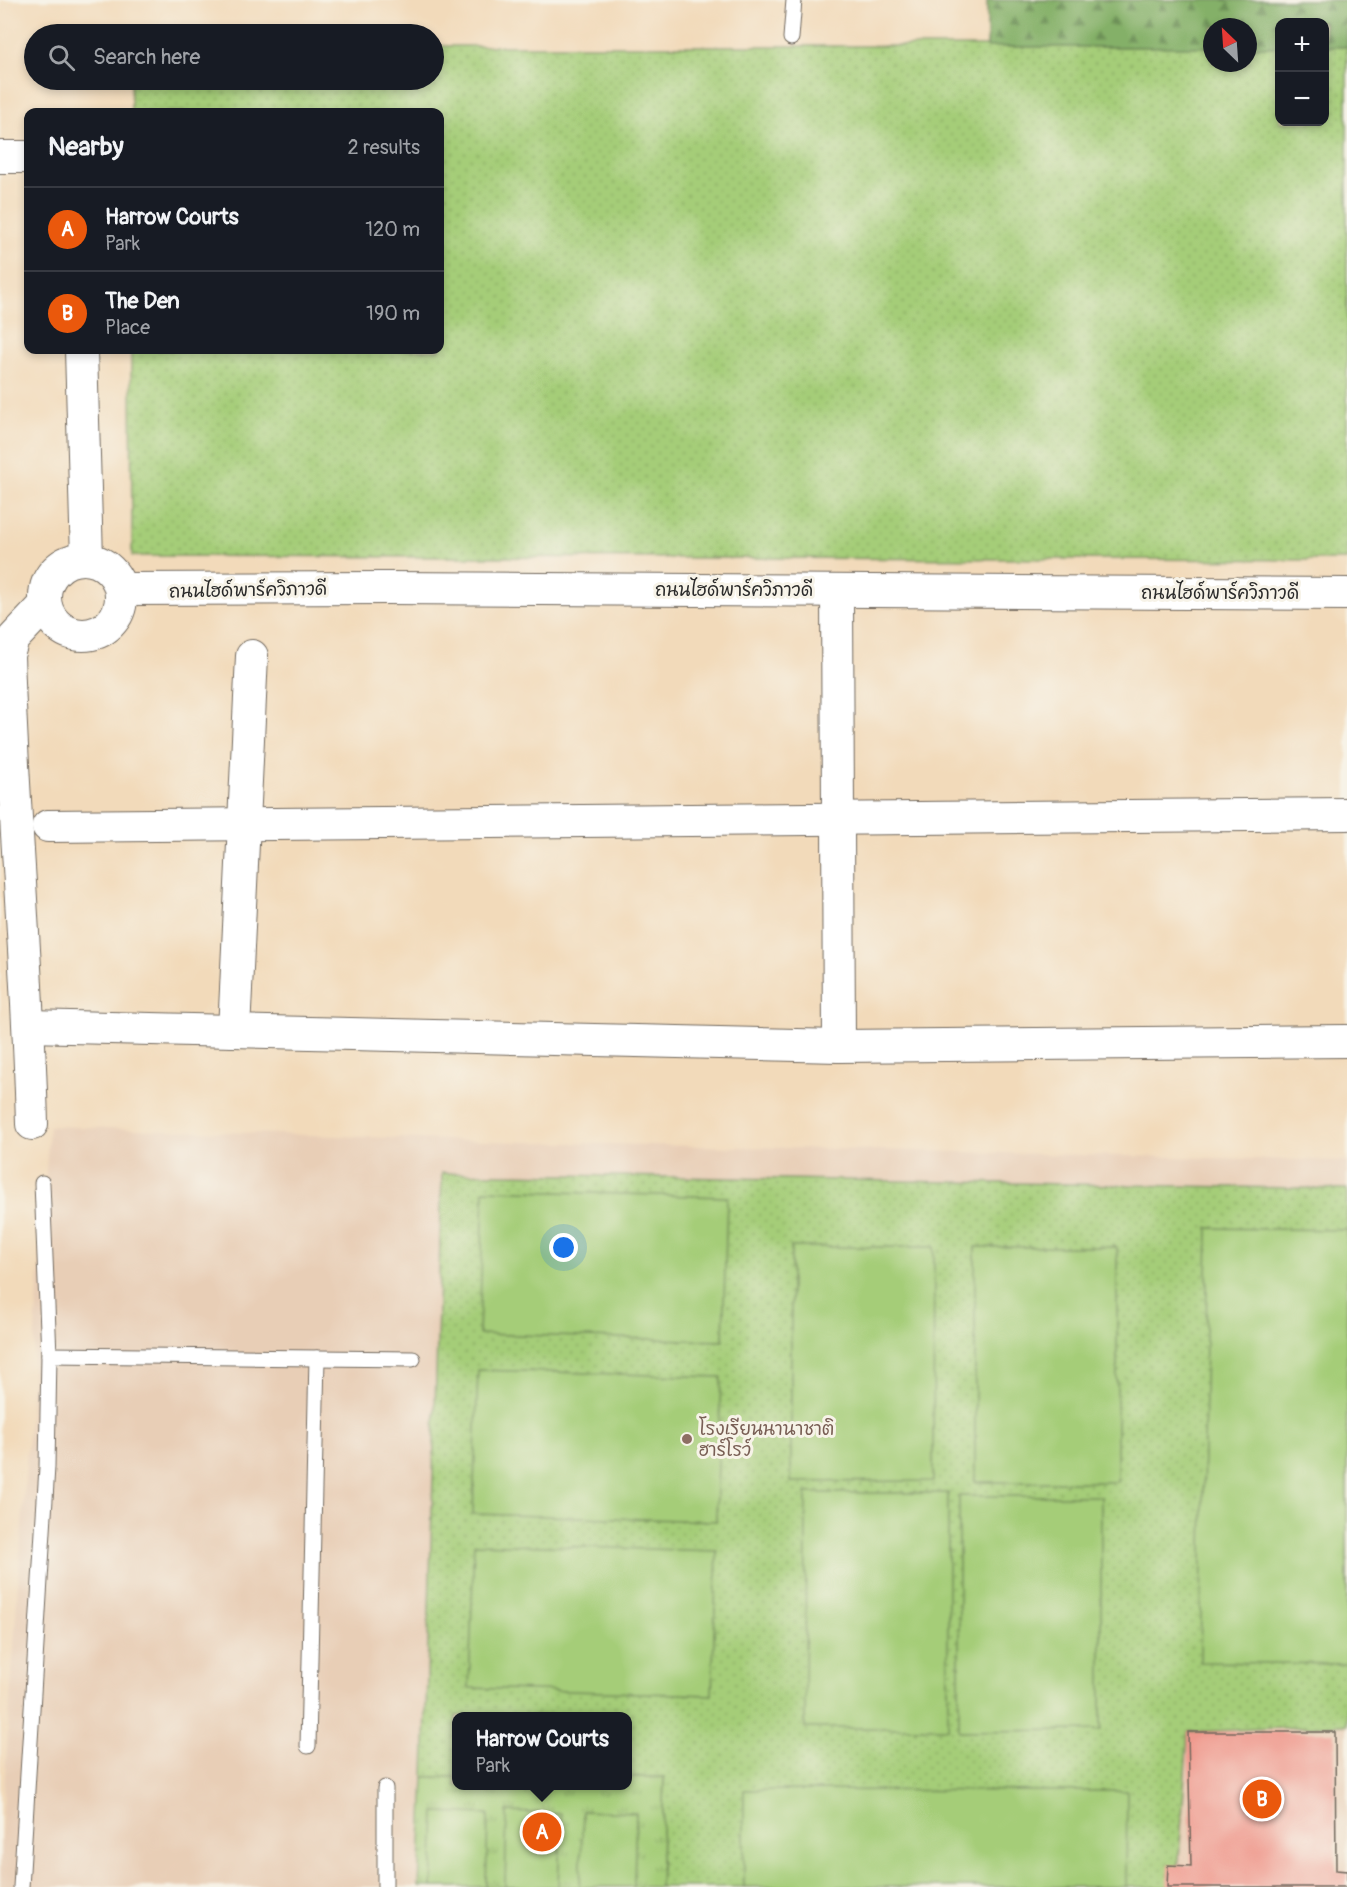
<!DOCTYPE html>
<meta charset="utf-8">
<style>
body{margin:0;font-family:Pangolin,"Playpen Sans Thai",sans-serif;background:#242831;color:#f1f3f6}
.controls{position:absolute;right:18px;top:18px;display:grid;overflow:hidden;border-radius:12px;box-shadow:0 3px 9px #0003}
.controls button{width:54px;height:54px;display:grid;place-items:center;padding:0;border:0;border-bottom:2px solid #363941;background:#171b24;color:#f1f3f6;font:30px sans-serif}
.compass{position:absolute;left:1203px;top:18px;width:54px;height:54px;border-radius:50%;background:#171b24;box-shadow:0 3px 9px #0003;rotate:335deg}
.you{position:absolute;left:564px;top:1248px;width:21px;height:21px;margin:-15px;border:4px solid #fff;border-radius:50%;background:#1a73e8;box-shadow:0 0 0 9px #1a73e833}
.badge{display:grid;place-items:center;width:39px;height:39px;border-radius:50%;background:#ea580c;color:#fff;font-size:20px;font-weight:700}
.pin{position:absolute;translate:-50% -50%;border:3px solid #fff;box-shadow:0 2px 6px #0006}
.popup{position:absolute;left:452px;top:1712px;width:180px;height:78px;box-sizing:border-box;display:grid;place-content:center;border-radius:12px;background:#171b24;filter:drop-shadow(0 2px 4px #0005);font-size:20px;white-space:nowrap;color:#9ea1a6}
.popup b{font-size:22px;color:#f1f3f6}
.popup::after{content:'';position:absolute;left:50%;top:100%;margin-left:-12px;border:12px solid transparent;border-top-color:#171b24}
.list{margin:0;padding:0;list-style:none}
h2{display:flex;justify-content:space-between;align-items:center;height:78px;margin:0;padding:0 24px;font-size:26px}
h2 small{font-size:20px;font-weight:400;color:#9ea1a6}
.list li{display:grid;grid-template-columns:39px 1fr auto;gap:18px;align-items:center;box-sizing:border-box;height:84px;padding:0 24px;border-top:2px solid #363941}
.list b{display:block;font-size:22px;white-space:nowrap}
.list p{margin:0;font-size:20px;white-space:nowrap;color:#9ea1a6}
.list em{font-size:20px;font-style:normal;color:#9ea1a6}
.icon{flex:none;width:33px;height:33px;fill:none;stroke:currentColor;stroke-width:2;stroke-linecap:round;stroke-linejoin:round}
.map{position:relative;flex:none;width:1347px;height:1887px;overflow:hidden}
.search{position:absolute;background:#171b24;box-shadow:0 3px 9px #0003;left:24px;top:24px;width:420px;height:66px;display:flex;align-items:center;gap:15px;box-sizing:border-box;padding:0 21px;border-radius:33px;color:#9ea1a6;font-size:22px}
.panel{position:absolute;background:#171b24;box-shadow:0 3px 9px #0003;left:24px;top:108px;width:420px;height:246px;border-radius:12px}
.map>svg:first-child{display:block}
</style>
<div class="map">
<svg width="1347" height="1887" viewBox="0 0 1347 1887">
<defs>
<pattern id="grass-dots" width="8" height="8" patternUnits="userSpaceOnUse" patternTransform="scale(1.5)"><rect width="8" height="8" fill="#a5cd78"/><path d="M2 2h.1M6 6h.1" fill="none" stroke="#8eb068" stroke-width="1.8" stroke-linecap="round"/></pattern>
<pattern id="forest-firs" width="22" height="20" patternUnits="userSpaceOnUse" patternTransform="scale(1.5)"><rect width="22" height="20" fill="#84b068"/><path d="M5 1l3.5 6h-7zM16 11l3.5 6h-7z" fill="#6c8f56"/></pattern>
<pattern id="park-tufts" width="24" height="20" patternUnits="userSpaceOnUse" patternTransform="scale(1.5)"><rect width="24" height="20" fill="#a5cd78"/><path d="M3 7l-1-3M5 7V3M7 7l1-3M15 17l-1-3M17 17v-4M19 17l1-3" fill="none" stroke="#8eb068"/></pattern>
</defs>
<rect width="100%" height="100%" fill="#f7f3e8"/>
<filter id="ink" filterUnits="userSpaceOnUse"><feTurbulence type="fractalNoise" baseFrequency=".0167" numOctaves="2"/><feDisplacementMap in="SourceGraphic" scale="12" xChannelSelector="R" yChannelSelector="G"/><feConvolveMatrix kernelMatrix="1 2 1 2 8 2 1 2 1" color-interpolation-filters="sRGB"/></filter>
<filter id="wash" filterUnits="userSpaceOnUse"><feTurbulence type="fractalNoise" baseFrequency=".008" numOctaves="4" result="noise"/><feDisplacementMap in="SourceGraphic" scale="24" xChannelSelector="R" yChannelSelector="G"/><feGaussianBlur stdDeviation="1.35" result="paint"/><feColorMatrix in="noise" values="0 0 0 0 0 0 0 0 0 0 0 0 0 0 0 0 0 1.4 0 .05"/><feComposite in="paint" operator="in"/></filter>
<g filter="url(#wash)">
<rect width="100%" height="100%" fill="#f2daba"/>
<path fill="#e8ceb6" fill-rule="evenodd" d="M49,1126L480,1141L1347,1161V1887H0V1851ZM456,1716H628V1786H456Z"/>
<g fill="url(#grass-dots)" stroke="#687c52" stroke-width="1.5">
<path d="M434,46H1212V63H1248V46H1279L1280,122H1324L1325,46H1347V560L132,556L131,350H440V112H131V80H434Z"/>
<path d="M442,1173L1347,1189V1725L1188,1732L1177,1887H660L664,1777H628V1716H456V1777H424Z"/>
</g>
<path fill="url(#forest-firs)" stroke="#586e4a" stroke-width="1.5" d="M987,0H1347V47H1325L1324,22H1280L1279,47H1248V27H1212V47H987Z"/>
<path fill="url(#park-tufts)" stroke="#687c52" stroke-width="1.5" d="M424,1777H456V1786H628V1777H664L660,1887H419Z"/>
<g fill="#a5cd78" stroke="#687c52" stroke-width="1.5">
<path d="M484,1190L727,1197L723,1341L479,1334Z"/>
<path d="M1208,1228L1347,1230V1664L1200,1662Z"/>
<path d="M791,1247H934L933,1481L791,1482Z"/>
<rect x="975" y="1247" width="142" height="235"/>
<path d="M478,1370L721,1377L716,1521L473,1514Z"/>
<path d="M806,1493H948V1728H805Z"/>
<path d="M959,1496H1101V1730L959,1731Z"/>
<path d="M474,1544L717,1551L712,1695L469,1688Z"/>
<path d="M744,1790L1127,1791L1126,1887H744Z"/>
<path d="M583,1811L636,1813L634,1887H580Z"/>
<path d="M435,1812L488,1814L486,1887H432Z"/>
<path d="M507,1812L561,1814L558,1887H505Z"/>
</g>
<g id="blocks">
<path fill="#ef998d" d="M1188,1732H1335L1336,1870L1347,1871V1887H1167L1168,1865L1191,1866Z"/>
</g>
</g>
<g filter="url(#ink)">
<use href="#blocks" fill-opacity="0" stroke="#71685d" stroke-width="1.5"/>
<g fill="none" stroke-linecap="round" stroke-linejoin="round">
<defs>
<g id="lane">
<path d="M791,38L794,0"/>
<path d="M49,1355L413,1359"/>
<path d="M308,1746L317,1358"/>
<path d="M385,1788V1887"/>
<path d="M21,1887L47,1467L49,1355L42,1183"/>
</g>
<g id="street">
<path d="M0,157H28"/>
<path d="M81,350L87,559"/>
<circle cx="83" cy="597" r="38"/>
<path d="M121,589L386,588L1347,594"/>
<path d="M837,591L839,1046"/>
<path d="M48,826L1347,814"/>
<path d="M29,1026L839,1046L1347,1041"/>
<path d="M234,1031L252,656"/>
<path d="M32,1124C28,967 13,811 8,655L13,639L45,605"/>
</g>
</defs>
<use href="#lane" stroke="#71685d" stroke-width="17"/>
<use href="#street" stroke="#71685d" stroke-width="34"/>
<use href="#lane" stroke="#fff" stroke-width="15"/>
<use href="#street" stroke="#fff" stroke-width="32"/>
</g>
</g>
<circle fill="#8d6e63" stroke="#f7f3e8" stroke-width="2" cx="687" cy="1439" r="6"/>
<g text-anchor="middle" stroke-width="6" stroke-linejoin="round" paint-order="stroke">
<g font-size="18" fill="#2b2b2b" stroke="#f7f3e8">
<text transform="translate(248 590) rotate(-1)" y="6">ถนนไฮด์พาร์ควิภาวดี</text>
<text x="734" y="596">ถนนไฮด์พาร์ควิภาวดี</text>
<text x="1220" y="599">ถนนไฮด์พาร์ควิภาวดี</text>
</g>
<g font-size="18" fill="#785e54" stroke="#f7f3e8" text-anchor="start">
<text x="699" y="1435">โรงเรียนนานาชาติ<tspan x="699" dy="21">ฮาร์โรว์</tspan></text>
</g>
</g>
</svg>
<div class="controls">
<button>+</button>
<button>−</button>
</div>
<svg class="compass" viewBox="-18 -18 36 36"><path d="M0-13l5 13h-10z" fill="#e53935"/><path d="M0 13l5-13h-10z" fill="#9ea1a6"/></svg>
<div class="you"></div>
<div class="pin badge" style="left:542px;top:1832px">A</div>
<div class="popup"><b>Harrow Courts</b>Park</div>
<div class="pin badge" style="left:1262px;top:1799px">B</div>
<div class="search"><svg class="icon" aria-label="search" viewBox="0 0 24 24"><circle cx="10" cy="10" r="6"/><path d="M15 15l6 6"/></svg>Search here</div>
<section class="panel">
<h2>Nearby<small>2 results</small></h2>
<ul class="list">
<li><span class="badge">A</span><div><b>Harrow Courts</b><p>Park</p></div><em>120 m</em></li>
<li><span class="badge">B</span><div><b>The Den</b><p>Place</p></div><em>190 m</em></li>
</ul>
</section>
</div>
